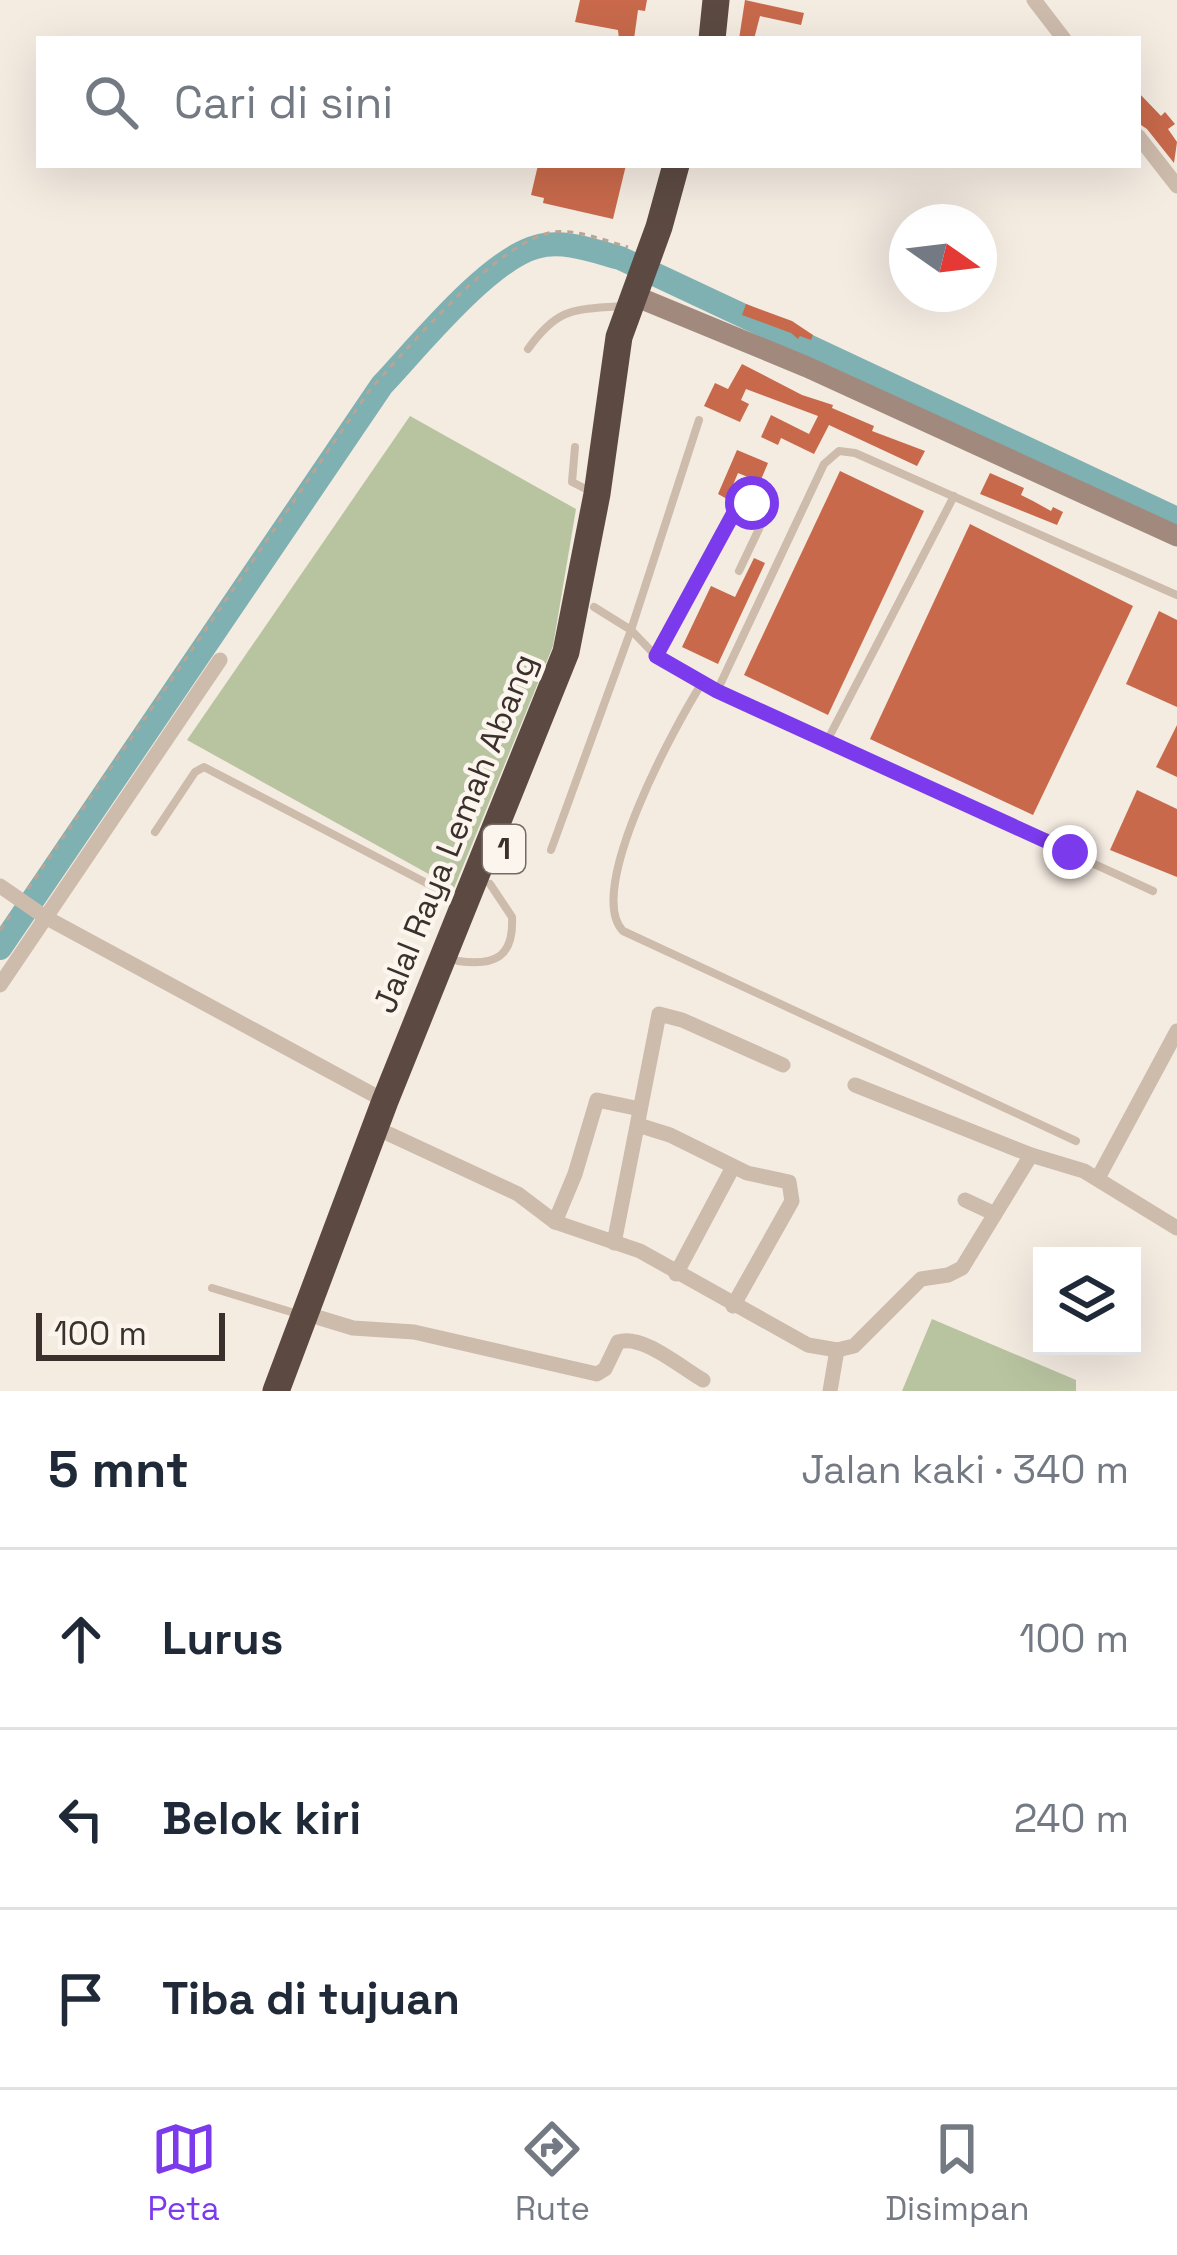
<!DOCTYPE html>
<html lang="id">
<meta charset="utf-8">
<style>
body{margin:0;font-family:"Space Grotesk",sans-serif;background:#f2f2f3;color:#1f2937}
.controls{position:absolute;right:36px;bottom:36px;display:grid;overflow:hidden;border-radius:0px;box-shadow:0 12px 48px #0002}
.controls button{width:108px;height:108px;display:grid;place-items:center;padding:0;border:0;border-bottom:3px solid #e0e1e3;background:#fff;color:#1f2937;font:60px sans-serif}
.compass{position:absolute;left:889px;top:204px;width:108px;height:108px;border-radius:50%;background:#fff;box-shadow:0 12px 48px #0002;rotate:104deg}
.scale{position:absolute;left:36px;bottom:30px;width:189px;box-sizing:border-box;padding-left:12px;border:6px solid #3b302b;border-top:0;font-size:33px;line-height:42px;white-space:nowrap;color:#3b302b;-webkit-text-stroke:9px #fbf5ee;paint-order:stroke}
.stop{position:absolute;width:36px;height:36px;margin:-27px;border:9px solid #7c3aed;border-radius:50%;background:#fff}
.stop.end{background:#7c3aed;border-color:#fff;box-shadow:0 3px 12px #0008}
.list{margin:0;padding:0;list-style:none}
h2{display:flex;justify-content:space-between;align-items:center;height:156px;margin:0;padding:0 48px;font-size:51px}
h2 small{font-size:39px;font-weight:400;color:#747a83}
.list li{display:grid;grid-template-columns:78px 1fr auto;gap:36px;align-items:center;box-sizing:border-box;height:180px;padding:0 48px;border-top:3px solid #e0e1e3}
.list b{display:block;font-size:45px;white-space:nowrap}
.list em{font-size:39px;font-style:normal;color:#747a83}
.icon{flex:none;width:66px;height:66px;fill:none;stroke:currentColor;stroke-width:2;stroke-linecap:round;stroke-linejoin:round}
.map{position:relative;flex:none;width:1177px;height:1391px;overflow:hidden}
.search{position:absolute;background:#fff;box-shadow:0 12px 48px #0002;left:36px;right:36px;top:36px;height:132px;display:flex;align-items:center;gap:30px;box-sizing:border-box;padding:0 42px;border-radius:0px;color:#747a83;font-size:45px}
.sheet{height:696px;background:#fff}
nav{display:flex;justify-content:space-around;align-items:center;box-sizing:border-box;height:168px;border-top:3px solid #e0e1e3;background:#fff;font-size:33px;color:#747a83}
nav a{display:grid;justify-items:center;gap:6px}
nav .on{color:#7c3aed}
.map>svg:first-child{display:block}
</style>
<div class="map">
<svg width="1177" height="1391" viewBox="0 0 1177 1391">
<rect width="100%" height="100%" fill="#f4ebe1"/>
<g fill="#b8c4a0">
<path d="M410,416L576,509L553,646L454,888L187,740Z"/>
<path d="M932,1319L1076,1380V1391H902Z"/>
</g>
<g fill="none" stroke-linecap="round" stroke-linejoin="round">
<path stroke="#7fb0b2" stroke-width="24" d="M0,948L382,385C417,348 488,260 536,247C563,239 594,251 620,258L1177,519"/>
</g>
<g fill="#c8694b">
<path d="M580,0H647L645,11L638,10L634,39H619L618,30L575,22Z"/>
<path d="M745,0L804,13L801,25L760,16L754,39H739Z"/>
<path d="M1138,92L1161,116L1165,112L1175,124L1168,129L1177,142L1174,163L1147,129L1138,123Z"/>
<path d="M538,165H626L613,219L543,203L544,198L531,195Z"/>
<path d="M746,304L792,321L813,335L811,340L800,336L798,339L791,333L742,315Z"/>
<path d="M742,364L802,395L833,405L832,408L874,426L872,431L925,451L917,466L829,425L814,454L781,438L778,445L761,437L771,415L809,434L818,416L746,389L741,400L749,404L740,422L704,406L715,383L728,389Z"/>
<path d="M737,450L768,463L760,482L738,473L727,499L718,494Z"/>
<path d="M840,471L924,511L828,715L744,675Z"/>
<path d="M990,473L1024,488L1021,495L1033,501L1051,511L1053,507L1063,512L1057,525L980,494Z"/>
<path d="M970,524L1133,606L1033,815L870,739Z"/>
<path d="M754,558L765,563L718,664L682,647L711,586L735,597Z"/>
<path d="M1159,611L1177,620V707L1126,684Z"/>
<path d="M1177,725V777L1156,767Z"/>
<path d="M1137,790L1177,809V877L1110,850Z"/>
</g>
<g fill="none" stroke-linecap="round" stroke-linejoin="round">
<g stroke="#b9a596" stroke-width="3" stroke-dasharray="6 6" stroke-linecap="butt">
<path d="M28,889L369,391C406,350 501,238 554,232C577,229 606,241 628,247"/>
<path d="M0,930L13,912"/>
</g>
<g stroke="#cdbbac" stroke-width="8">
<path d="M528,349C559,306 574,310 623,306"/>
<path d="M575,447L572,482L592,492"/>
<path d="M594,607L631,630L656,656L717,691L1153,891"/>
<path d="M656,656L737,507L752,503L767,512L739,571"/>
<path d="M702,683C676,724 584,891 623,931L1076,1141"/>
<path d="M717,691L824,464L839,451L855,453L1177,595"/>
<path d="M828,739L954,496"/>
<path d="M155,832L195,772L204,767L459,900"/>
<path d="M551,850L631,630L699,420"/>
<path d="M458,961C494,966 514,958 512,917L490,884"/>
<path d="M212,1288L298,1314"/>
</g>
<g stroke="#cdbbac" stroke-width="15">
<path d="M1034,0L1064,39"/>
<path d="M1138,136L1177,186"/>
<path d="M0,886L45,917L385,1101"/>
<path d="M0,985L220,660"/>
<path d="M855,1085L1031,1155"/>
<path d="M638,1125L670,1135L747,1173L789,1182L792,1201L733,1306"/>
<path d="M389,1134L518,1194L555,1222L640,1251L808,1345L837,1350L854,1346L921,1279L948,1275L962,1268L1031,1155L1084,1171L1177,1228"/>
<path d="M1098,1178L1177,1031"/>
<path d="M965,1200L995,1214"/>
<path d="M555,1222L575,1174L597,1100L640,1109"/>
<path d="M614,1243L659,1014L682,1020L783,1065"/>
<path d="M676,1274L733,1167"/>
<path d="M320,1318L353,1328L414,1332L597,1374L605,1369L618,1342C643,1334 680,1367 703,1380"/>
<path d="M830,1391L837,1350"/>
</g>
<path stroke="#a18a7d" stroke-width="21" d="M647,301L807,367L1177,536"/>
<g stroke="#5c4a42" stroke-width="27">
<path d="M712,39L716,0"/>
<path d="M276,1391L385,1101L566,652L597,494L619,337L659,227L676,165"/>
</g>
</g>
<g fill="none" stroke-linecap="round" stroke-linejoin="round">
<path stroke="#7c3aed" stroke-width="15" d="M752,503L737,507L656,656L717,691L1070,852"/>
</g>
<g text-anchor="middle" stroke-width="9" stroke-linejoin="round" paint-order="stroke">
<rect fill="#fbf5ee" stroke="#756b66" stroke-width="3" x="483" y="825" width="42" height="48" rx="9"/>
<g font-size="30" font-weight="bold" fill="#3b302b">
<text x="504" y="859">1</text>
</g>
<g font-size="33" fill="#3b302b" stroke="#fbf5ee">
<text transform="translate(454 833) rotate(-68)" y="12">Jalal Raya Lemah Abang</text>
</g>
</g>
</svg>
<div class="controls">
<button><svg class="icon" aria-label="layers" viewBox="0 0 24 24"><path d="M12 4l9 5-9 5-9-5zM3 14l9 5 9-5"/></svg></button>
</div>
<svg class="compass" viewBox="-18 -18 36 36"><path d="M0-13l5 13h-10z" fill="#e53935"/><path d="M0 13l5-13h-10z" fill="#747a83"/></svg>
<div class="scale">100 m</div>
<div class="stop" style="left:752px;top:503px"></div>
<div class="stop end" style="left:1070px;top:852px"></div>
<div class="search"><svg class="icon" aria-label="search" viewBox="0 0 24 24"><circle cx="10" cy="10" r="6"/><path d="M15 15l6 6"/></svg>Cari di sini</div>
</div>
<section class="sheet">
<h2>5 mnt<small>Jalan kaki · 340 m</small></h2>
<ul class="list">
<li><svg class="icon" aria-label="ahead" viewBox="0 0 24 24"><path d="M12 20V5M6 11l6-6 6 6"/></svg><div><b>Lurus</b></div><em>100 m</em></li>
<li><svg class="icon" aria-label="left" viewBox="0 0 24 24"><path d="M17 20v-9H6M10 6l-5 5 5 5"/></svg><div><b>Belok kiri</b></div><em>240 m</em></li>
<li><svg class="icon" aria-label="arrive" viewBox="0 0 24 24"><path d="M6 21V4h12l-3 4 3 4H6"/></svg><div><b>Tiba di tujuan</b></div></li>
</ul>
</section>
<nav>
<a class="on"><svg class="icon" aria-label="map" viewBox="0 0 24 24"><path d="M3 6l6-2 6 2 6-2v14l-6 2-6-2-6 2zM9 4v14M15 6v14"/></svg>Peta</a>
<a><svg class="icon" aria-label="directions" viewBox="0 0 24 24"><path d="M12 3l9 9-9 9-9-9zM9 14v-3h6M13 9l2 2-2 2"/></svg>Rute</a>
<a><svg class="icon" aria-label="saved" viewBox="0 0 24 24"><path d="M7 4h10v16l-5-4-5 4z"/></svg>Disimpan</a>
</nav>
